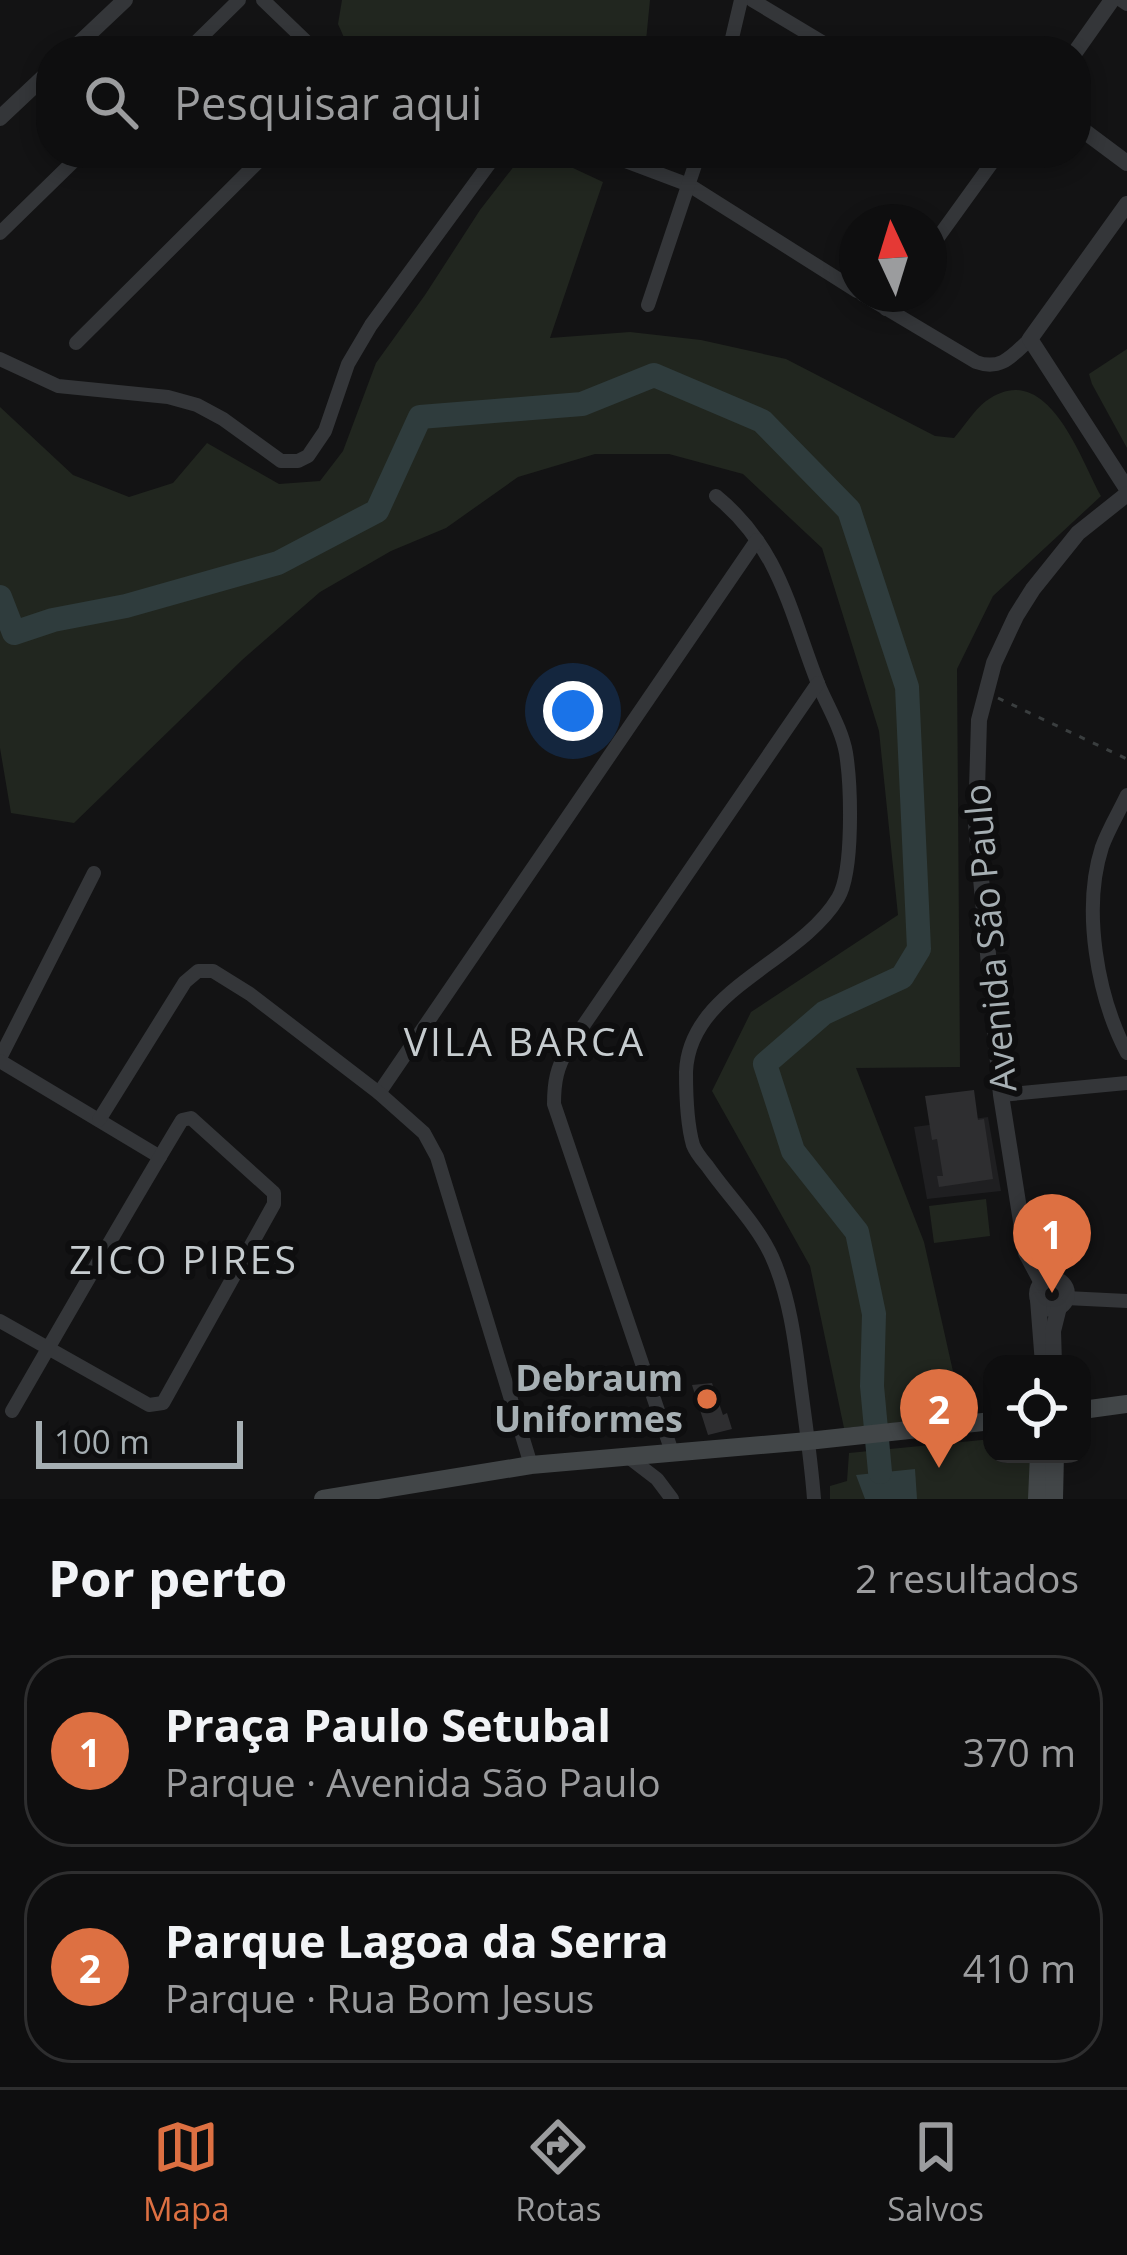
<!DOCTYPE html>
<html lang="pt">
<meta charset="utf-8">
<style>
body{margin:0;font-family:"Open Sans",sans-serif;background:#1c1c1d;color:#f1f3f6}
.controls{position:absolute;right:36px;bottom:36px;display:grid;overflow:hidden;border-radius:24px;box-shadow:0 6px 18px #0003}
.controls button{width:108px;height:108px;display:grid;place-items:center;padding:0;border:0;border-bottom:3px solid #2e2e2f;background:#0e0e0f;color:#f1f3f6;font:60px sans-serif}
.compass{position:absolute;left:839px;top:204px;width:108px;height:108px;border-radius:50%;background:#0e0e0f;box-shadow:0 6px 18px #0003;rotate:356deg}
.scale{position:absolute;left:36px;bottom:30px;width:207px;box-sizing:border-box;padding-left:12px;border:6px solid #a6afb3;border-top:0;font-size:33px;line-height:42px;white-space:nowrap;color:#a6afb3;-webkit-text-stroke:9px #0e0e0f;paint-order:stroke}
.you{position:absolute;left:573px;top:711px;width:42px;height:42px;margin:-30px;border:9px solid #fff;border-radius:50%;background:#1a73e8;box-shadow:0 0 0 18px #1a73e833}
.badge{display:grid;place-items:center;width:78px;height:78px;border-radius:50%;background:#dd7042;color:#fff;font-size:39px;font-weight:700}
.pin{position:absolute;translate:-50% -99px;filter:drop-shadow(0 3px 6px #0008)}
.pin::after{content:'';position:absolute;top:63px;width:42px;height:36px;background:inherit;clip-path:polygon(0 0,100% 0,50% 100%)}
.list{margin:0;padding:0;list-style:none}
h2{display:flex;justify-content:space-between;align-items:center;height:156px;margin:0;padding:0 48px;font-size:51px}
h2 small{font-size:39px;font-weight:400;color:#9b9c9e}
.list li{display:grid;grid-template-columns:78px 1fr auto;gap:36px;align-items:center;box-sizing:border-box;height:192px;margin:0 24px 24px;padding:0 24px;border:3px solid #2e2e2f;border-radius:48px}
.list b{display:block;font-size:45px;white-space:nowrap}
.list p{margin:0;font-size:39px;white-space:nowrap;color:#9b9c9e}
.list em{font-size:39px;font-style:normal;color:#9b9c9e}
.icon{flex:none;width:66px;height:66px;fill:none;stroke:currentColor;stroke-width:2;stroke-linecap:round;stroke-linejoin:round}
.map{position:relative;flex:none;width:1127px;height:1499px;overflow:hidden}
.search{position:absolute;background:#0e0e0f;box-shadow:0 6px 18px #0003;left:36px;right:36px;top:36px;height:132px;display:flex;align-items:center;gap:30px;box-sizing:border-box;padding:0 42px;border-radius:48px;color:#9b9c9e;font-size:45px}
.sheet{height:588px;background:#0e0e0f}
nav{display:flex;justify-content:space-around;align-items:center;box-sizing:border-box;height:168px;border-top:3px solid #2e2e2f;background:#0e0e0f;font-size:33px;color:#9b9c9e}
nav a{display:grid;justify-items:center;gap:6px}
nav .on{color:#dd7042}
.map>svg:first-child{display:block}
</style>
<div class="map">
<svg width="1127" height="1499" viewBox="0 0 1127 1499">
<rect width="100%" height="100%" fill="#131314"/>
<path fill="#1f1f21" d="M988,1117L1001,1191L927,1199L914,1127Z"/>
<g fill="#21261f">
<path d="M342,0H650L645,51H350L338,24Z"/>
<path d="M530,153L543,154L603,182L550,338L630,332L701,340L786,359L935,436L954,438C964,427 974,410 986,401C1046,357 1079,455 1101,496L993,596L957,669L960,1067L856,1068L924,1242L963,1416L844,1428L810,1266L712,1091L751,1012L898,915L879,731L822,548L743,474L669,454H595L518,477L446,528L391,551L320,592L242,660L74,823L11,813L0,748V407L73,475L129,497L173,483L207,443L279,484L320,481L343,451L376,363L425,295L480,210L518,161Z"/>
<path d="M1127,349V448L1092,384L1089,374Z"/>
<path d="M986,1199L990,1236L934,1243L929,1206Z"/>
<path d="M992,1439V1454H1031L1030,1499H830V1486L847,1481L849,1453Z"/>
</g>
<path fill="#2f3c3d" d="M915,1469L917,1499H865L856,1475Z"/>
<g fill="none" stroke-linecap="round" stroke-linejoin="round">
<path stroke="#2f3c3d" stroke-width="24" d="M0,597L14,633L53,620L126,606L278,563L377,511L420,417L582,404L654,375L762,421L849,510L907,687L919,949L902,977L824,1013L765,1064L793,1151L857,1232L874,1314L872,1386L880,1472"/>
</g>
<g fill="#2e2e30">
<path d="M974,1090L978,1120L984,1119L993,1179L939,1187L937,1176H943L937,1139L932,1140L925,1096Z"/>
<path d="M712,1383L723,1415L727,1413L732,1429L708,1435L692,1385Z"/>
</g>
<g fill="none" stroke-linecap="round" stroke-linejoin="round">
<path stroke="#3a3e3f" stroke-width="3" stroke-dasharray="6 9" stroke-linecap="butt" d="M998,698L1127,759"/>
<g stroke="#343639" stroke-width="14">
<path d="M263,0L316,51"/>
<path d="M752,0L837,51"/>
<path d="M1121,0L1127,4"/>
<path d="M187,51L239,0"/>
<path d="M729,51L741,0"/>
<path d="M604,153L689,185L857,291"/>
<path d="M0,233L82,153"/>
<path d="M929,250L999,153"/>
<path d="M862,294L976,362C1001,371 1012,356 1030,339"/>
<path d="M648,305L699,153"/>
<path d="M886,309L897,294"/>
<path d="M76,343L267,153"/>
<path d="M0,359L58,386L168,397L197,405L223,419L281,461H298L308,456L325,431L348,364L371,325L497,153"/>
<path d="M716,496C781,549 790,613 819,686C828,707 842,730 846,753C851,785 854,871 838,898C799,963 689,989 686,1072C686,1093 687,1124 693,1145C696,1153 703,1161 708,1167C729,1197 757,1224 772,1257C789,1295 795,1340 800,1381C805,1420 811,1459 814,1499"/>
<path d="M1127,795C1119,812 1108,830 1102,847C1082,909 1097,996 1127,1053"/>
<path d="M0,1058L94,873"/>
<path d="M0,1061L160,1157"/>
<path d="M379,1093L757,540"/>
<path d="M1001,1095L1127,1083"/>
<path d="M99,1120L185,982L198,971H213L250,994L379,1093L424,1133L437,1157L531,1465"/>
<path d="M1066,1298L1127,1301"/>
<path d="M0,1321L149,1405L163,1403L274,1204V1193L191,1118L182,1120C124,1216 68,1314 12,1411"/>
<path d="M672,1452L554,1104C554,1081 557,1068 568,1048L818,683"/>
<path d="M627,1456L657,1479L672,1499"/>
</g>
<g stroke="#343639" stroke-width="16">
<path d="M71,51L125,0"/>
<path d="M1076,51L1112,0"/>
<path d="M0,118L51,70"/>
<path d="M1076,125L1127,163"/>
<path d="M1127,204L1030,339L1127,489"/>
<circle cx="1052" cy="1294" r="15"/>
<path d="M1042,1283L1026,1253L1001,1095L976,824L979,720L994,663L1016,616L1033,589L1078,533L1127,494"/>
<path d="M1038,1300L1043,1364"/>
<path d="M1054,1364L1053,1331L1059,1307"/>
</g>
<g stroke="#424648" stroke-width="18">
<path d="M1082,1410L1127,1404"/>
<path d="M323,1499L531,1465L808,1441L992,1421"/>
<path d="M1037,1499L1039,1454"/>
<path d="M1054,1499L1055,1454"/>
</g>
</g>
<circle fill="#dd7042" stroke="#0e0e0f" stroke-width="4.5" cx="707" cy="1399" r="12"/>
<g text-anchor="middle" stroke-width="12" stroke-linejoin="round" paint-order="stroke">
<g font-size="36" fill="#a6afb3" stroke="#0e0e0f">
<text transform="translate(990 938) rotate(-95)" y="13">Avenida São Paulo</text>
</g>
<g font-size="36" font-weight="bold" fill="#a6afb3" stroke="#0e0e0f" text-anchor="end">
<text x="683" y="1391">Debraum<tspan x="683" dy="41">Uniformes</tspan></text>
</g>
<g font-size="39" letter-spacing="3" fill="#c6cccf" stroke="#0e0e0f">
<text x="525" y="1056">VILA BARCA</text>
<text x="184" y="1274">ZICO PIRES</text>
</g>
</g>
</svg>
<div class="controls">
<button><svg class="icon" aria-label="locate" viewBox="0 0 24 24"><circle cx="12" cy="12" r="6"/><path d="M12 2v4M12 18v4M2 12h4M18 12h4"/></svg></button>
</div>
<svg class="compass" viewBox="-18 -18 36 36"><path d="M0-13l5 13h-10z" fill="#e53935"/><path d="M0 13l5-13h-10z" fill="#9b9c9e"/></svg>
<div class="scale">100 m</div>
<div class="you"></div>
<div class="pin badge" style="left:1052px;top:1293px">1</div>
<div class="pin badge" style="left:939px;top:1468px">2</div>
<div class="search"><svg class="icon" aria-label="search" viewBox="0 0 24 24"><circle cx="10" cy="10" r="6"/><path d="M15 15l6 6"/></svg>Pesquisar aqui</div>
</div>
<section class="sheet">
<h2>Por perto<small>2 resultados</small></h2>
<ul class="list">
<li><span class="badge">1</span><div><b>Praça Paulo Setubal</b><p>Parque · Avenida São Paulo</p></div><em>370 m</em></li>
<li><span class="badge">2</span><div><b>Parque Lagoa da Serra</b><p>Parque · Rua Bom Jesus</p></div><em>410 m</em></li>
</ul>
</section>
<nav>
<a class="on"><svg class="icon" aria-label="map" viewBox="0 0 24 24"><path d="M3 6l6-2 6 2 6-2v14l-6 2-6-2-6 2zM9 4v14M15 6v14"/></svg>Mapa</a>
<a><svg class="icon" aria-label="directions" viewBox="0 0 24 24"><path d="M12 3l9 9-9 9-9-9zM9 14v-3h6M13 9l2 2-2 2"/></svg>Rotas</a>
<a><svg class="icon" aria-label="saved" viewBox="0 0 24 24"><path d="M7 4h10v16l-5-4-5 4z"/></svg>Salvos</a>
</nav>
